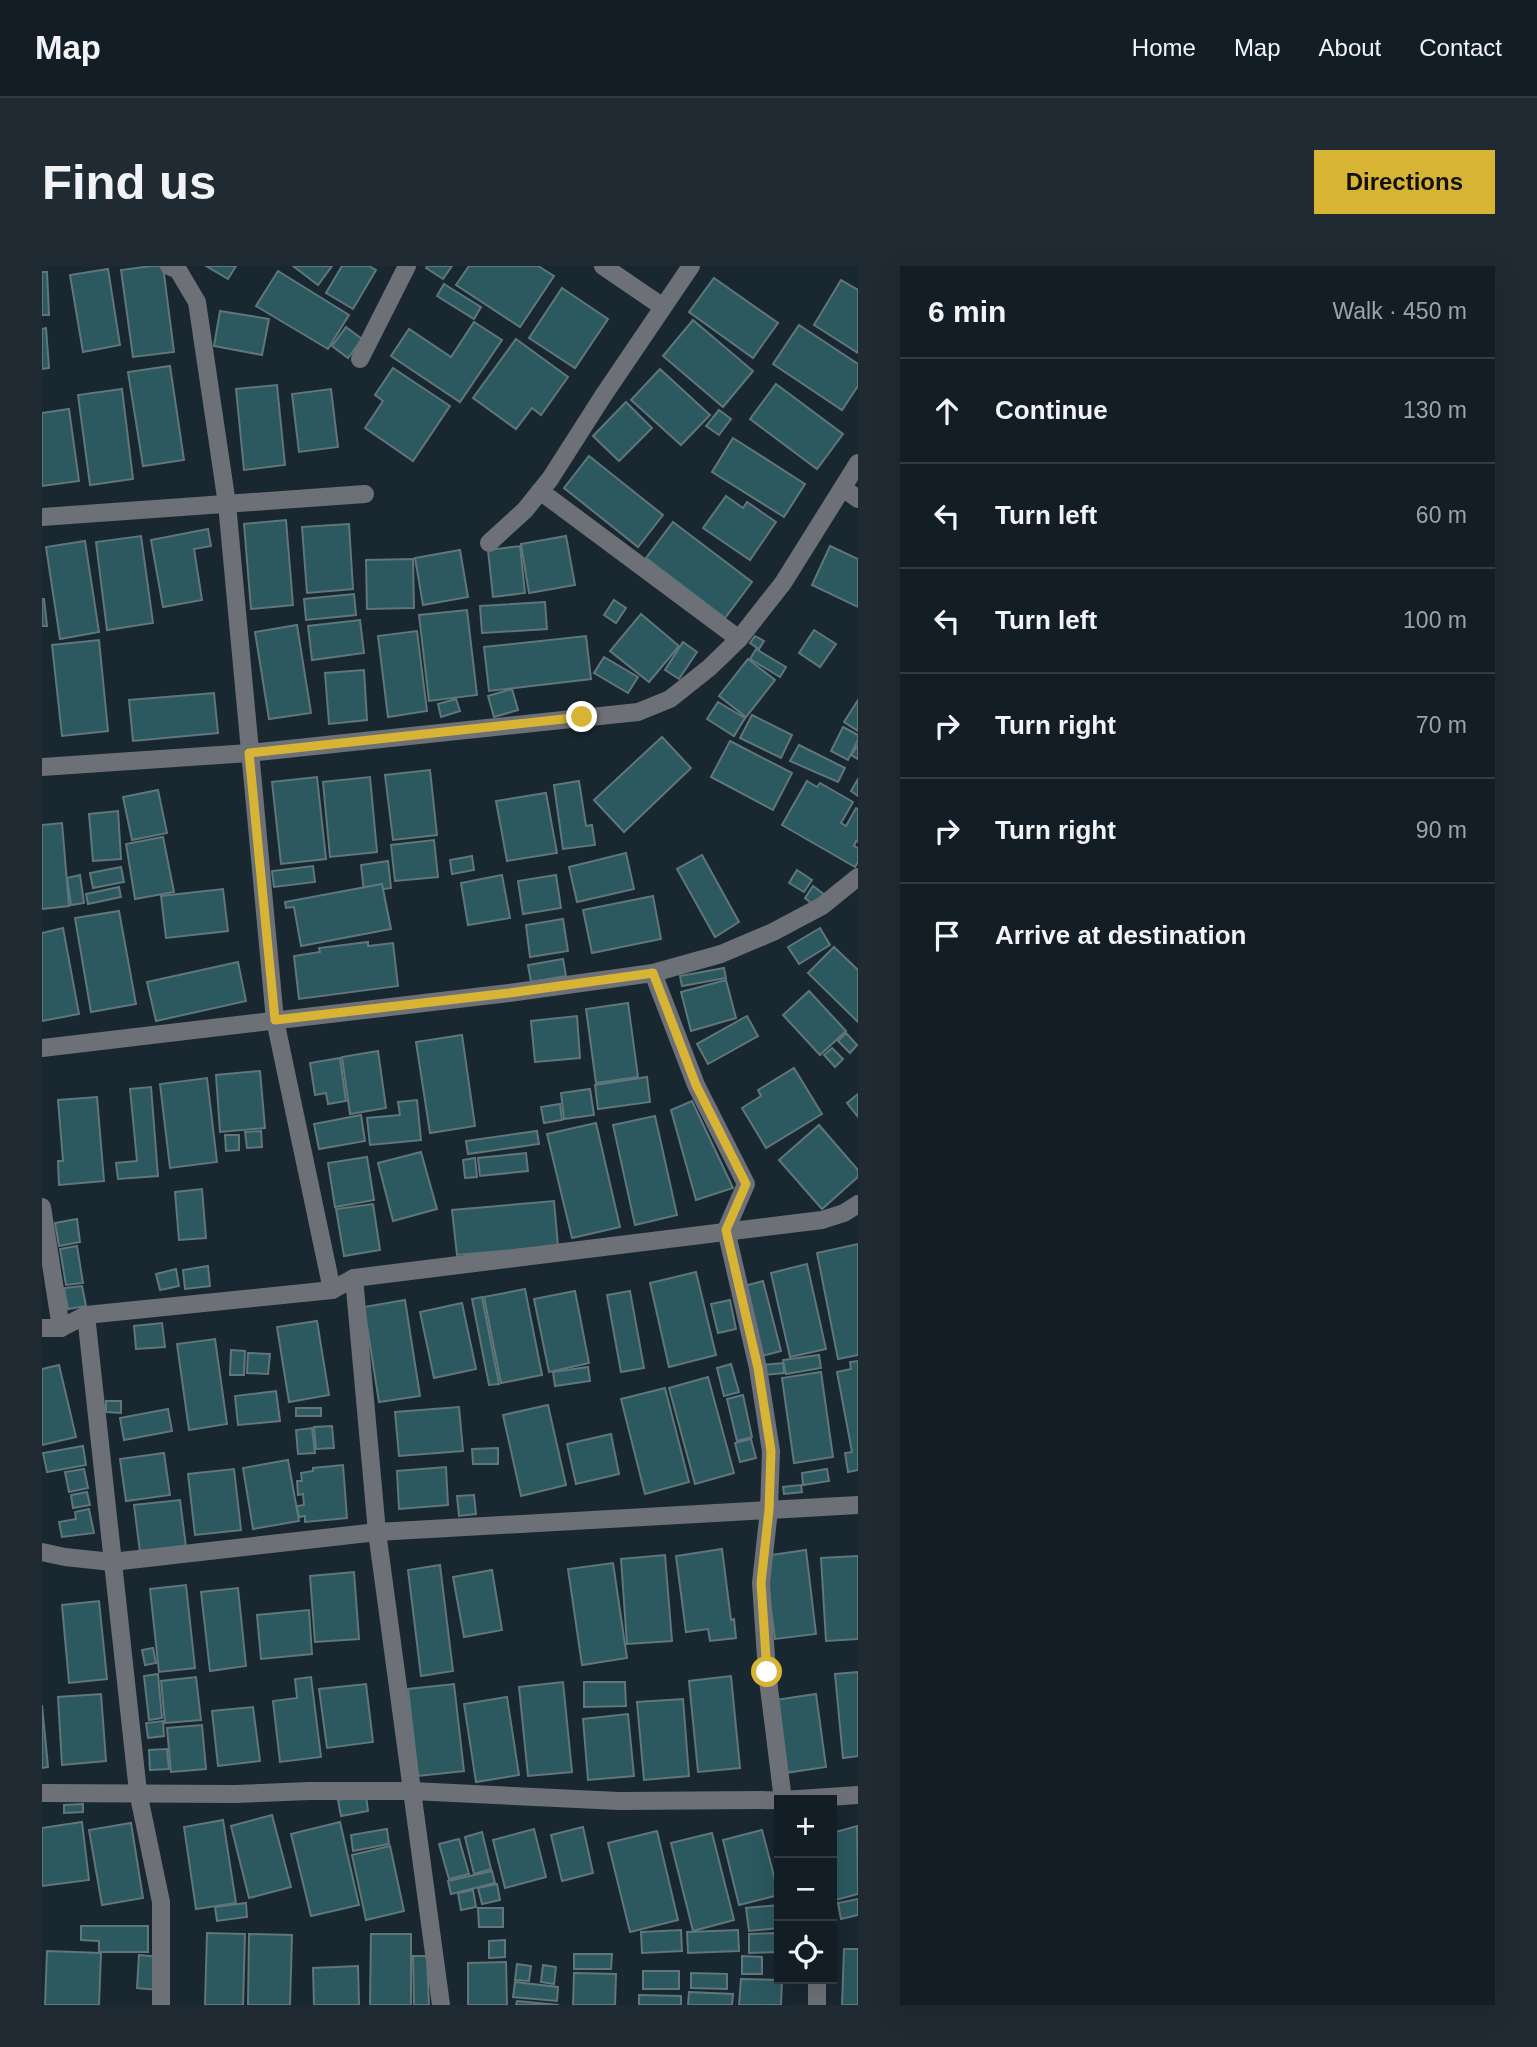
<!DOCTYPE html>
<meta charset="utf-8">
<style>
body{margin:0;font-family:Arial,sans-serif;background:#202a32;color:#f1f3f6}
.controls{position:absolute;right:21px;bottom:21px;display:grid;overflow:hidden;border-radius:0px;box-shadow:0 7px 28px #0002}
.controls button{width:63px;height:63px;display:grid;place-items:center;padding:0;border:0;border-bottom:2px solid #323b42;background:#131d25;color:#f1f3f6;font:35px sans-serif}
.stop{position:absolute;width:21px;height:21px;margin:-16px;border:5px solid #d8b434;border-radius:50%;background:#fff}
.stop.end{background:#d8b434;border-color:#fff;box-shadow:0 2px 7px #0008}
.list{margin:0;padding:0;list-style:none}
h2{display:flex;justify-content:space-between;align-items:center;height:91px;margin:0;padding:0 28px;font-size:30px}
h2 small{font-size:23px;font-weight:400;color:#9da2a7}
.list li{display:grid;grid-template-columns:46px 1fr auto;gap:21px;align-items:center;box-sizing:border-box;height:105px;padding:0 28px;border-top:2px solid #323b42}
.list b{display:block;font-size:26px;white-space:nowrap}
.list em{font-size:23px;font-style:normal;color:#9da2a7}
.icon{flex:none;width:38px;height:38px;fill:none;stroke:currentColor;stroke-width:2;stroke-linecap:round;stroke-linejoin:round}
.map{position:relative;flex:none;width:816px;height:1739px;overflow:hidden;border-radius:0px}
header{display:flex;align-items:center;gap:42px;box-sizing:border-box;height:98px;padding:0 35px;background:#131d25;border-bottom:2px solid #323b42}
header strong{font-size:33px}
nav{display:flex;gap:38px;margin-inline-start:auto;font-size:24px}
.intro{display:flex;align-items:center;justify-content:space-between;box-sizing:border-box;height:168px;padding:0 42px}
h1{margin:0;font-size:49px}
.button{padding:18px 32px;border-radius:0px;background:#d8b434;color:#111;font-size:24px;font-weight:700}
main{display:flex;gap:42px;padding:0 42px}
aside{flex:1;background:#131d25;border-radius:0px;box-shadow:0 7px 28px #0002}
.map>svg:first-child{display:block}
</style>
<header>
<strong>Map</strong>
<nav><a>Home</a><a>Map</a><a>About</a><a>Contact</a></nav>
</header>
<div class="intro"><h1>Find us</h1><a class="button">Directions</a></div>
<main>
<div class="map">
<svg width="816" height="1739" viewBox="0 0 816 1739">
<rect width="100%" height="100%" fill="#192731"/>
<g fill="#2c585f" stroke="#5f767a" stroke-width="2">
<path d="M109,0H121L132,86L91,91L79,4Z"/>
<path d="M164,0H194L186,13Z"/>
<path d="M251,0H290L276,19Z"/>
<path d="M300,0H327L334,4L311,43L284,27Z"/>
<path d="M385,0H410L401,13L384,2Z"/>
<path d="M427,0H496L512,10L478,61L414,19Z"/>
<path d="M66,3L78,79L41,86L28,9Z"/>
<path d="M236,5L307,49L286,83L214,40Z"/>
<path d="M0,6H5L7,49H0Z"/>
<path d="M672,12L736,57L711,92L647,46Z"/>
<path d="M799,14L816,24V87L772,59Z"/>
<path d="M402,18L439,41L432,53L395,30Z"/>
<path d="M520,22L566,53L533,102L487,72Z"/>
<path d="M178,45L227,53L220,89L172,80Z"/>
<path d="M651,54L711,105L681,141L621,90Z"/>
<path d="M432,56L460,74L418,136L349,90L367,63L409,91Z"/>
<path d="M757,59L816,98V120L800,144L731,98Z"/>
<path d="M304,61L320,73L306,92L290,80Z"/>
<path d="M4,62L7,102L0,103V63Z"/>
<path d="M474,73L526,111L499,149L490,142L474,163L431,132Z"/>
<path d="M128,100L142,194L101,200L86,106Z"/>
<path d="M351,102L408,140L371,195L323,162L341,135L333,129Z"/>
<path d="M618,103L668,149L639,179L589,134Z"/>
<path d="M734,118L801,168L775,203L708,153Z"/>
<path d="M235,119L243,199L202,204L194,123Z"/>
<path d="M80,123L91,213L48,219L36,129Z"/>
<path d="M289,123L296,181L257,186L250,128Z"/>
<path d="M584,136L610,162L577,195L551,170Z"/>
<path d="M27,143L37,215L0,220V147Z"/>
<path d="M677,144L689,153L677,169L664,160Z"/>
<path d="M691,172L763,218L742,251L670,206Z"/>
<path d="M547,190L621,249L596,281L522,222Z"/>
<path d="M684,230L701,242L705,236L734,256L708,294L661,262Z"/>
<path d="M244,254L251,339L209,343L202,258Z"/>
<path d="M631,256L710,316L683,352L604,292Z"/>
<path d="M307,258L311,323L265,327L260,261Z"/>
<path d="M166,263L169,280L152,283L160,334L121,341L109,274Z"/>
<path d="M99,270L111,357L65,364L54,276Z"/>
<path d="M524,270L533,319L487,327L479,278Z"/>
<path d="M43,275L57,366L18,373L4,281Z"/>
<path d="M478,280L483,327L451,331L446,284Z"/>
<path d="M788,280L816,293V341L770,319Z"/>
<path d="M418,284L426,331L381,339L373,292Z"/>
<path d="M371,293L372,342L325,343L324,294Z"/>
<path d="M312,328L314,349L264,354L262,333Z"/>
<path d="M0,333H2L5,360H0Z"/>
<path d="M572,334L584,342L574,357L562,349Z"/>
<path d="M503,336L505,363L440,367L438,340Z"/>
<path d="M425,344L435,429L387,435L377,349Z"/>
<path d="M599,348L637,380L607,416L568,385Z"/>
<path d="M318,354L322,387L270,394L266,360Z"/>
<path d="M255,359L269,447L227,453L213,366Z"/>
<path d="M772,364L794,378L778,401L757,387Z"/>
<path d="M375,365L385,445L346,451L336,370Z"/>
<path d="M544,370L549,413L447,425L442,381Z"/>
<path d="M713,370L722,375L717,383L708,377Z"/>
<path d="M57,374L66,465L20,470L10,379Z"/>
<path d="M641,376L655,386L637,413L623,404Z"/>
<path d="M714,383L744,401L738,411L708,393Z"/>
<path d="M562,391L596,411L586,427L552,407Z"/>
<path d="M706,393L733,414L704,451L677,430Z"/>
<path d="M322,404L325,454L287,458L283,407Z"/>
<path d="M470,423L476,444L452,451L446,430Z"/>
<path d="M172,427L176,467L91,475L87,434Z"/>
<path d="M414,433L418,445L399,451L396,438Z"/>
<path d="M816,434V465L802,456Z"/>
<path d="M676,436L703,452L692,470L665,453Z"/>
<path d="M710,449L750,469L739,492L698,472Z"/>
<path d="M801,461L816,469V474L806,494L789,485Z"/>
<path d="M620,471L649,502L582,566L552,534Z"/>
<path d="M688,475L750,507L731,544L669,511Z"/>
<path d="M757,479L803,502L796,516L748,495Z"/>
<path d="M816,479V493L809,489Z"/>
<path d="M388,504L395,569L351,574L343,509Z"/>
<path d="M275,511L284,593L239,598L230,516Z"/>
<path d="M328,511L335,586L288,591L281,516Z"/>
<path d="M816,513V530L809,525Z"/>
<path d="M537,515L544,560L550,559L553,579L521,583L512,519Z"/>
<path d="M765,515L775,521L778,517L811,536L799,557L804,560L814,542L816,543V576L814,575L812,580L816,582V596L813,601L740,559Z"/>
<path d="M116,524L125,567L90,574L81,531Z"/>
<path d="M504,527L515,587L465,595L454,535Z"/>
<path d="M76,545L79,593L51,595L47,548Z"/>
<path d="M20,557L27,640L0,643V559Z"/>
<path d="M121,571L132,626L93,633L84,578Z"/>
<path d="M392,574L396,611L353,615L349,579Z"/>
<path d="M584,587L592,623L535,636L527,601Z"/>
<path d="M660,589L697,656L673,671L635,603Z"/>
<path d="M430,590L432,604L410,608L408,594Z"/>
<path d="M346,595L349,622L322,626L319,599Z"/>
<path d="M271,600L273,616L232,621L230,605Z"/>
<path d="M79,601L82,616L51,622L48,607Z"/>
<path d="M755,604L770,614L762,626L747,617Z"/>
<path d="M38,609L42,637L29,639L25,612Z"/>
<path d="M460,609L468,652L426,659L419,617Z"/>
<path d="M514,609L519,642L481,648L476,615Z"/>
<path d="M340,618L349,663L259,680L252,641L244,642L243,636Z"/>
<path d="M771,620L783,629L774,641L763,632Z"/>
<path d="M77,621L79,631L46,638L44,628Z"/>
<path d="M181,623L186,665L124,672L119,630Z"/>
<path d="M611,630L619,673L550,687L541,644Z"/>
<path d="M77,645L94,738L49,746L33,652Z"/>
<path d="M521,653L526,685L488,691L484,659Z"/>
<path d="M21,662L37,748L0,755V667Z"/>
<path d="M778,662L788,679L757,698L746,681Z"/>
<path d="M326,676V680L351,677L356,720L257,733L252,690L278,686L277,682Z"/>
<path d="M792,681L816,704V756L766,707Z"/>
<path d="M521,693L524,710L489,716L486,699Z"/>
<path d="M196,696L204,735L114,755L105,716Z"/>
<path d="M682,702L684,712L640,720L638,710Z"/>
<path d="M684,714L694,752L649,765L639,726Z"/>
<path d="M767,725L804,765L778,789L741,749Z"/>
<path d="M586,737L596,811L554,817L544,743Z"/>
<path d="M535,750L538,792L493,796L489,755Z"/>
<path d="M705,750L716,770L666,798L655,778Z"/>
<path d="M804,767L815,779L808,787L796,775Z"/>
<path d="M420,769L433,860L388,867L374,776Z"/>
<path d="M790,782L801,793L793,801L782,789Z"/>
<path d="M336,785L344,842L308,848L300,791Z"/>
<path d="M298,792L304,835L286,838L284,827L273,829L268,797Z"/>
<path d="M752,802L780,848L724,882L700,842L719,830L716,824Z"/>
<path d="M218,805L223,862L178,866L174,809Z"/>
<path d="M605,811L608,836L556,843L553,819Z"/>
<path d="M165,812L175,896L128,902L118,818Z"/>
<path d="M109,821L116,910L76,913L74,897L95,895L88,823Z"/>
<path d="M548,823L552,849L522,853L519,827Z"/>
<path d="M816,828V851L805,837Z"/>
<path d="M55,831L62,915L17,919L16,895H21L16,834Z"/>
<path d="M375,834L379,874L328,879L325,852L358,849L356,836Z"/>
<path d="M650,835L691,922L654,934L629,844Z"/>
<path d="M518,838L520,854L502,857L499,841Z"/>
<path d="M319,849L323,875L277,883L272,858Z"/>
<path d="M613,850L635,949L593,959L571,859Z"/>
<path d="M554,857L578,961L530,972L505,868Z"/>
<path d="M777,859L816,904V911L780,943L737,894Z"/>
<path d="M219,865L220,881L205,882L203,866Z"/>
<path d="M495,865L497,878L426,888L424,875Z"/>
<path d="M183,869H197V884L184,885Z"/>
<path d="M379,886L395,943L351,955L336,897Z"/>
<path d="M484,887L486,905L438,910L436,892Z"/>
<path d="M325,891L332,934L293,941L286,897Z"/>
<path d="M433,892L435,911L423,912L421,894Z"/>
<path d="M160,923L164,972L137,974L133,926Z"/>
<path d="M512,935L516,980L415,989L410,944Z"/>
<path d="M331,938L338,984L302,990L294,943Z"/>
<path d="M35,953L38,976L17,980L13,957Z"/>
<path d="M816,978V1089L796,1093L775,987Z"/>
<path d="M35,980L41,1017L24,1019L18,983Z"/>
<path d="M765,998L784,1083L748,1091L729,1007Z"/>
<path d="M166,1000L168,1020L143,1023L141,1004Z"/>
<path d="M134,1003L137,1020L118,1024L114,1008Z"/>
<path d="M654,1006L674,1089L627,1101L608,1017Z"/>
<path d="M721,1015L739,1085L720,1090L702,1020Z"/>
<path d="M40,1020L44,1040L26,1043L22,1022Z"/>
<path d="M483,1023L500,1109L459,1117L442,1031Z"/>
<path d="M533,1025L547,1097L507,1106L492,1033Z"/>
<path d="M588,1025L602,1102L579,1106L565,1029Z"/>
<path d="M440,1031L457,1118L447,1119L430,1033Z"/>
<path d="M363,1034L378,1130L337,1136L322,1041Z"/>
<path d="M688,1034L694,1063L676,1067L669,1038Z"/>
<path d="M420,1037L434,1103L392,1112L378,1046Z"/>
<path d="M275,1055L287,1129L247,1136L235,1061Z"/>
<path d="M120,1057L123,1081L94,1083L92,1060Z"/>
<path d="M173,1073L185,1158L147,1164L135,1078Z"/>
<path d="M189,1084L203,1085L202,1109H188Z"/>
<path d="M206,1087L228,1088L226,1108L205,1107Z"/>
<path d="M777,1089L779,1102L744,1108L741,1094Z"/>
<path d="M816,1095V1204L806,1206L803,1187L810,1186L795,1106L809,1103L808,1096Z"/>
<path d="M741,1097L742,1107L722,1109L720,1099Z"/>
<path d="M689,1098L697,1126L682,1130L675,1102Z"/>
<path d="M17,1099L34,1171L0,1179V1103Z"/>
<path d="M546,1101L548,1115L513,1120L511,1106Z"/>
<path d="M779,1106L791,1191L752,1197L740,1112Z"/>
<path d="M666,1111L692,1207L653,1218L627,1122Z"/>
<path d="M623,1122L647,1216L603,1228L579,1133Z"/>
<path d="M234,1125L238,1155L196,1159L193,1130Z"/>
<path d="M701,1129L710,1171L695,1175L685,1133Z"/>
<path d="M64,1135H79V1147L64,1146Z"/>
<path d="M506,1139L524,1219L479,1230L461,1149Z"/>
<path d="M417,1141L421,1185L357,1190L353,1146Z"/>
<rect x="254" y="1142" width="25" height="8"/>
<path d="M126,1143L130,1165L82,1174L78,1152Z"/>
<path d="M290,1160L292,1182L274,1183L272,1161Z"/>
<path d="M270,1162L273,1187L256,1188L254,1164Z"/>
<path d="M569,1168L577,1208L534,1218L525,1178Z"/>
<path d="M709,1173L714,1192L698,1196L693,1177Z"/>
<path d="M41,1180L44,1199L5,1206L1,1187Z"/>
<path d="M456,1182V1198H431L430,1183Z"/>
<path d="M122,1187L128,1229L84,1235L78,1193Z"/>
<path d="M246,1194L257,1255L211,1263L201,1202Z"/>
<path d="M301,1199L305,1252L263,1256V1250L257,1251L255,1240L262,1239L261,1228L256,1229L255,1215H260L259,1207L271,1205V1202Z"/>
<path d="M404,1201L406,1239L357,1243L355,1205Z"/>
<path d="M42,1203L46,1222L27,1226L23,1206Z"/>
<path d="M192,1203L199,1264L153,1269L146,1208Z"/>
<path d="M785,1203L787,1215L761,1219L760,1207Z"/>
<path d="M759,1219L760,1226L742,1228L741,1221Z"/>
<path d="M45,1226L48,1239L31,1242L29,1229Z"/>
<path d="M432,1229L434,1248L417,1250L415,1230Z"/>
<path d="M138,1234L144,1281L98,1286L92,1239Z"/>
<path d="M47,1243L52,1267L20,1271L17,1256L34,1253L33,1246Z"/>
<path d="M680,1283L689,1354L692,1353L694,1372L668,1375L666,1363L644,1366L634,1290Z"/>
<path d="M764,1284L774,1368L733,1373L722,1290Z"/>
<path d="M623,1289L630,1375L585,1378L579,1293Z"/>
<path d="M816,1290V1373L784,1375L779,1292Z"/>
<path d="M571,1297L585,1392L540,1399L526,1303Z"/>
<path d="M398,1299L411,1405L379,1410L366,1304Z"/>
<path d="M450,1304L460,1364L422,1371L411,1311Z"/>
<path d="M312,1306L317,1373L273,1376L268,1310Z"/>
<path d="M144,1319L153,1402L117,1406L108,1323Z"/>
<path d="M196,1322L204,1400L168,1405L159,1326Z"/>
<path d="M57,1335L65,1413L27,1417L20,1339Z"/>
<path d="M267,1344L270,1388L219,1393L215,1349Z"/>
<path d="M111,1382L114,1397L103,1399L100,1384Z"/>
<path d="M816,1406V1490L801,1492L793,1408Z"/>
<path d="M116,1408L120,1452L107,1454L102,1410Z"/>
<path d="M689,1410L698,1502L656,1506L647,1415Z"/>
<path d="M154,1411L159,1454L123,1457L119,1415Z"/>
<path d="M269,1411L279,1491L238,1496L231,1435L255,1432L253,1413Z"/>
<path d="M521,1416L530,1506L486,1510L477,1421Z"/>
<path d="M542,1416H583L584,1440L542,1441Z"/>
<path d="M324,1418L331,1476L285,1482L277,1423Z"/>
<path d="M412,1418L422,1505L376,1510L366,1423Z"/>
<path d="M59,1428L64,1495L20,1499L16,1431Z"/>
<path d="M774,1428L784,1501L743,1507L733,1434Z"/>
<path d="M465,1431L477,1509L434,1516L422,1438Z"/>
<path d="M641,1433L647,1510L602,1514L595,1436Z"/>
<path d="M0,1439L6,1501L0,1502Z"/>
<path d="M211,1441L218,1495L176,1500L170,1445Z"/>
<path d="M586,1448L592,1510L546,1514L541,1453Z"/>
<path d="M121,1455L122,1470L106,1472L104,1457Z"/>
<path d="M160,1459L164,1503L129,1506L125,1462Z"/>
<path d="M125,1483L127,1503L108,1504L107,1484Z"/>
<path d="M324,1529L326,1545L299,1550L296,1534Z"/>
<path d="M41,1538V1546L22,1547V1539Z"/>
<path d="M230,1549L249,1621L207,1632L189,1560Z"/>
<path d="M181,1554L194,1637L154,1643L142,1561Z"/>
<path d="M40,1556L47,1614L0,1620V1562Z"/>
<path d="M298,1556L317,1639L269,1650L249,1568Z"/>
<path d="M89,1557L101,1632L60,1639L47,1564Z"/>
<path d="M815,1560L816,1628L790,1635V1567Z"/>
<path d="M541,1561L551,1607L520,1615L509,1569Z"/>
<path d="M345,1563L347,1578L311,1585L309,1569Z"/>
<path d="M492,1563L504,1611L463,1622L451,1574Z"/>
<path d="M720,1564L737,1629L697,1639L681,1574Z"/>
<path d="M615,1565L636,1654L588,1666L566,1577Z"/>
<path d="M440,1566L449,1603L432,1608L423,1571Z"/>
<path d="M670,1567L692,1654L651,1665L629,1577Z"/>
<path d="M417,1573L427,1608L407,1613L397,1578Z"/>
<path d="M348,1580L362,1645L324,1654L310,1589Z"/>
<path d="M450,1605L453,1617L409,1628L406,1615Z"/>
<path d="M455,1618L458,1634L440,1638L436,1622Z"/>
<path d="M431,1624L434,1641L419,1644L416,1627Z"/>
<path d="M816,1633V1649L799,1653L796,1637Z"/>
<path d="M204,1637L205,1651L175,1655L173,1641Z"/>
<path d="M737,1639V1662L707,1665L704,1642Z"/>
<path d="M436,1642H461V1661H437Z"/>
<path d="M39,1660H106V1686H57V1675L39,1674Z"/>
<path d="M639,1664L640,1685L600,1687L599,1666Z"/>
<path d="M696,1664L697,1685L646,1687L645,1666Z"/>
<path d="M165,1667L203,1668L201,1739H163Z"/>
<path d="M737,1667V1686L707,1687V1668Z"/>
<path d="M207,1668L250,1669L248,1739H206Z"/>
<path d="M329,1668H369V1739H328Z"/>
<path d="M463,1674V1691L447,1692V1675Z"/>
<path d="M802,1683H816V1739H800Z"/>
<path d="M5,1685L59,1687L57,1739H3Z"/>
<path d="M532,1688H570L569,1703H532Z"/>
<path d="M97,1689L118,1691L116,1724L95,1722Z"/>
<path d="M371,1690H385L387,1739H372Z"/>
<path d="M700,1690L720,1691V1708H700Z"/>
<path d="M464,1696L465,1739H426V1697Z"/>
<path d="M475,1698L489,1700L487,1715L473,1714Z"/>
<path d="M501,1699L514,1701L512,1718L499,1716Z"/>
<path d="M316,1700L317,1739H272L271,1702Z"/>
<rect x="601" y="1705" width="36" height="18"/>
<path d="M532,1707L574,1708L573,1739H531Z"/>
<path d="M649,1707L685,1708V1723L649,1722Z"/>
<path d="M699,1713L740,1714L739,1739H697Z"/>
<path d="M473,1716L516,1721L515,1735L471,1731Z"/>
<path d="M647,1726L691,1728L690,1739H646Z"/>
<path d="M597,1729L639,1730V1739H597Z"/>
<path d="M475,1735L517,1739H474Z"/>
</g>
<g fill="none" stroke-linecap="round" stroke-linejoin="round">
<g stroke="#6d7077" stroke-width="18">
<path d="M127,0L136,4L155,36L185,238L233,754L290,1024"/>
<path d="M561,0L621,41"/>
<path d="M318,93L365,0"/>
<path d="M801,222L816,233"/>
<path d="M498,225L697,373"/>
<path d="M0,251L323,228"/>
<path d="M447,277L483,244L508,213L561,130L649,0"/>
<path d="M0,501L207,487L596,446L628,433L667,402L697,373L741,317L816,197"/>
<path d="M611,707L654,819L704,918L684,964L716,1102L729,1185L727,1244L719,1317L725,1406L741,1534"/>
<path d="M0,782L467,727L611,707L679,688L731,666L780,640L816,611"/>
<path d="M0,941L19,1062"/>
<path d="M312,1012L335,1266L399,1739"/>
<path d="M44,1049L96,1526L119,1636V1739"/>
<path d="M0,1062H19L44,1049L290,1024L312,1012L780,954L802,947L816,938"/>
<path d="M0,1286L23,1291L70,1296L335,1266L816,1239"/>
<path d="M0,1527L193,1528L267,1525H370L577,1535L741,1534L816,1529"/>
<path d="M775,1739V1713"/>
</g>
</g>
<g fill="none" stroke-linecap="round" stroke-linejoin="round">
<path stroke="#d8b434" stroke-width="9" d="M540,451L207,487L233,754L467,727L611,707L654,819L704,918L684,964L716,1102L729,1185L727,1244L719,1317L725,1406"/>
</g>
</svg>
<div class="controls">
<button>+</button>
<button>−</button>
<button><svg class="icon" aria-label="locate" viewBox="0 0 24 24"><circle cx="12" cy="12" r="6"/><path d="M12 2v4M12 18v4M2 12h4M18 12h4"/></svg></button>
</div>
<div class="stop" style="left:725px;top:1406px"></div>
<div class="stop end" style="left:540px;top:451px"></div>
</div>
<aside>
<h2>6 min<small>Walk · 450 m</small></h2>
<ul class="list">
<li><svg class="icon" aria-label="ahead" viewBox="0 0 24 24"><path d="M12 20V5M6 11l6-6 6 6"/></svg><div><b>Continue</b></div><em>130 m</em></li>
<li><svg class="icon" aria-label="left" viewBox="0 0 24 24"><path d="M17 20v-9H6M10 6l-5 5 5 5"/></svg><div><b>Turn left</b></div><em>60 m</em></li>
<li><svg class="icon" aria-label="left" viewBox="0 0 24 24"><path d="M17 20v-9H6M10 6l-5 5 5 5"/></svg><div><b>Turn left</b></div><em>100 m</em></li>
<li><svg class="icon" aria-label="right" viewBox="0 0 24 24"><path d="M7 20v-9h11M14 6l5 5-5 5"/></svg><div><b>Turn right</b></div><em>70 m</em></li>
<li><svg class="icon" aria-label="right" viewBox="0 0 24 24"><path d="M7 20v-9h11M14 6l5 5-5 5"/></svg><div><b>Turn right</b></div><em>90 m</em></li>
<li><svg class="icon" aria-label="arrive" viewBox="0 0 24 24"><path d="M6 21V4h12l-3 4 3 4H6"/></svg><div><b>Arrive at destination</b></div></li>
</ul>
</aside>
</main>
